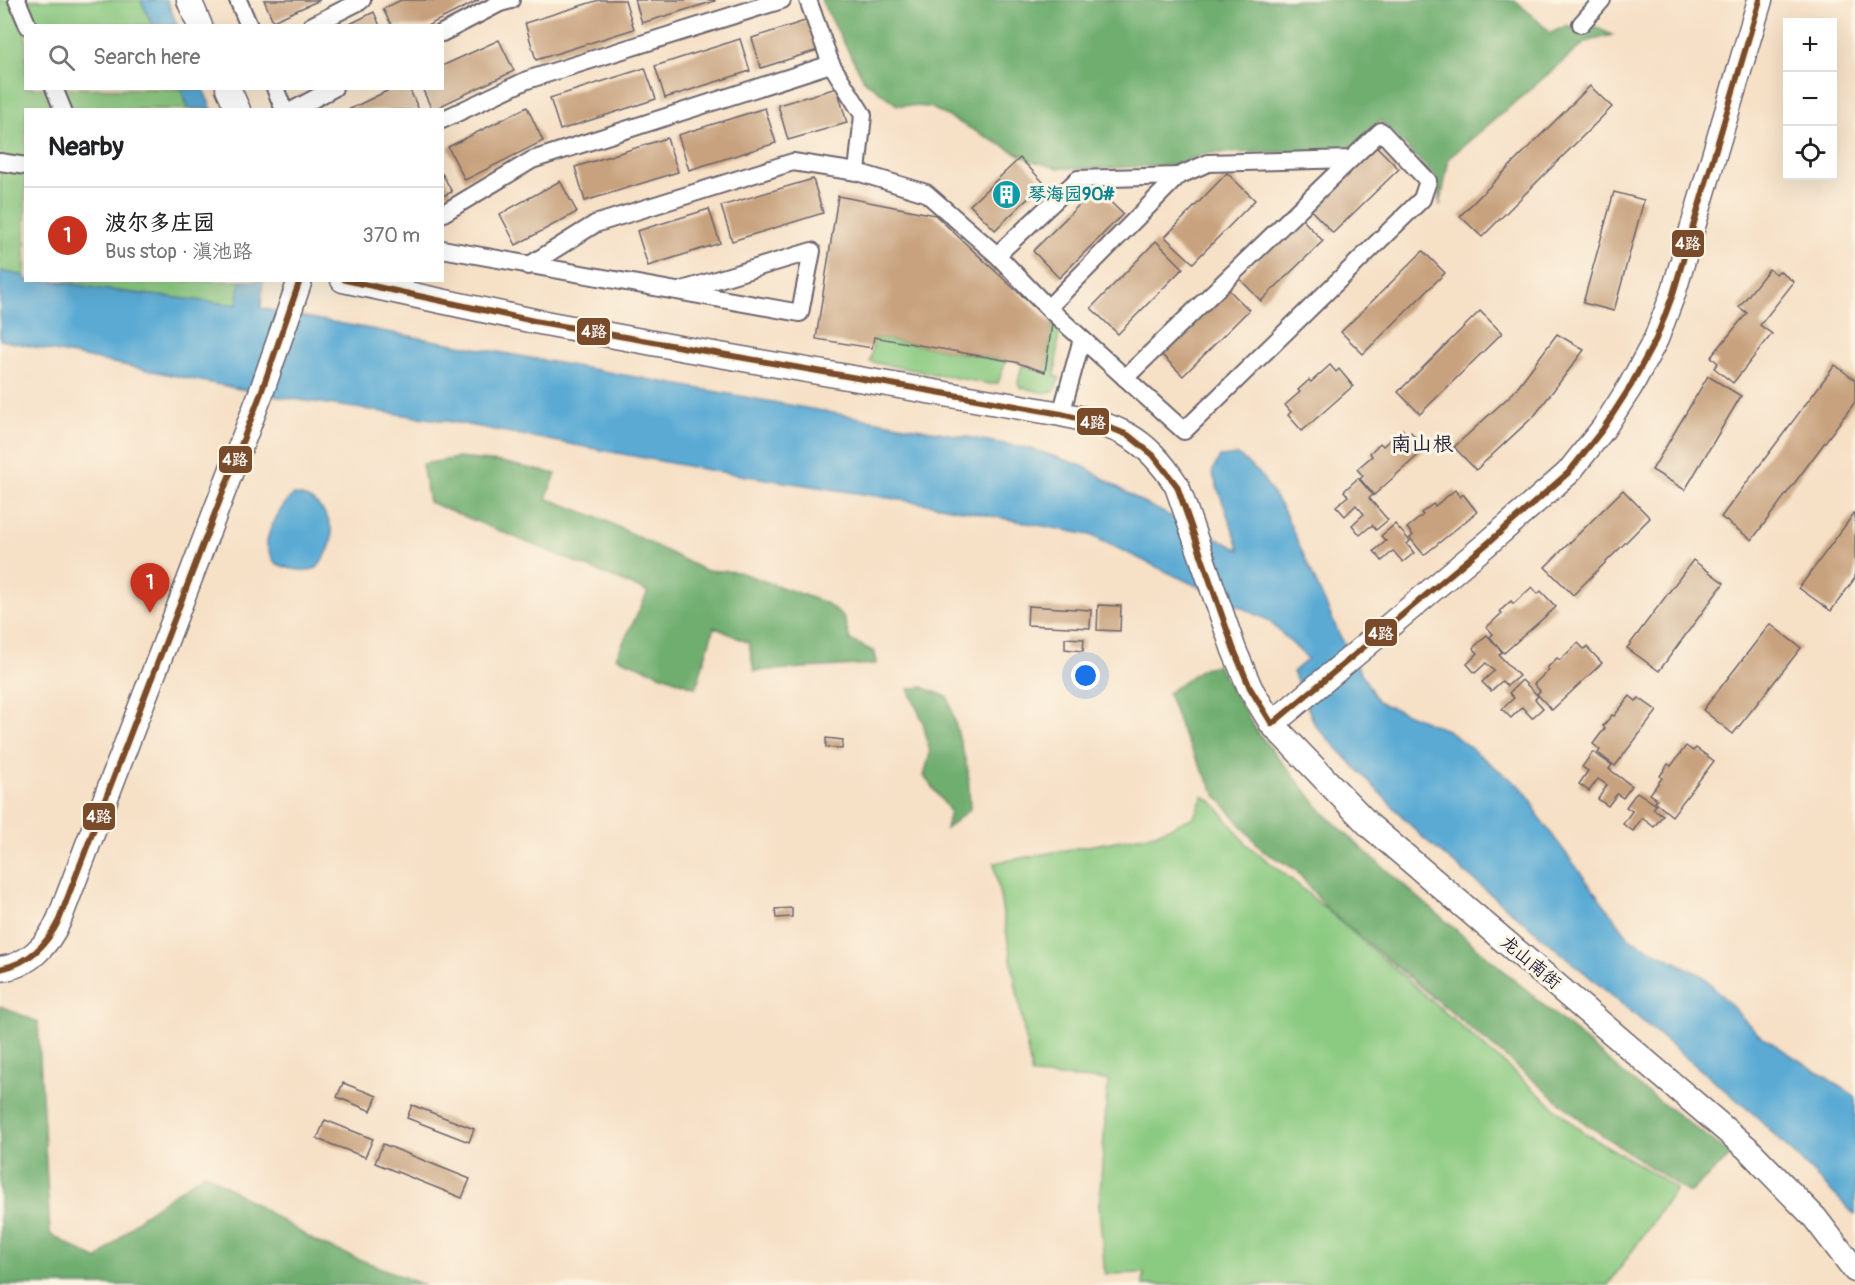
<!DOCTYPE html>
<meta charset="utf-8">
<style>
body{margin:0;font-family:Pangolin,"LXGW WenKai TC",sans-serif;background:#f2f2f2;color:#202124}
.controls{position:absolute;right:18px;top:18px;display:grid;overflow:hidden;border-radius:0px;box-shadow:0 6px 24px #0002}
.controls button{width:54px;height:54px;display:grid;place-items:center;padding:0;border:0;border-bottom:2px solid #e0e0e0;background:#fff;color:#202124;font:30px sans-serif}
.you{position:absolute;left:1086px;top:676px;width:21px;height:21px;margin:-15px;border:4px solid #fff;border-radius:50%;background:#1a73e8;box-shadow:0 0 0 9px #1a73e833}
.badge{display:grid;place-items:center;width:39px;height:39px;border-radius:50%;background:#c8321e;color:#fff;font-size:20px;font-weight:700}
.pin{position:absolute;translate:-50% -50px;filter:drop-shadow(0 2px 3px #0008)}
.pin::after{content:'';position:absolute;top:32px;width:21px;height:18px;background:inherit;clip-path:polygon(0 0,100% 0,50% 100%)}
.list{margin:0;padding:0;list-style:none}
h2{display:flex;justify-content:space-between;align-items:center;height:78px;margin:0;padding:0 24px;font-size:26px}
h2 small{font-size:20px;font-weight:400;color:#757577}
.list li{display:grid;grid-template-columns:39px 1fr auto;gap:18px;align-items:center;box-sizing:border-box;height:96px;padding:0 24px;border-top:2px solid #e0e0e0}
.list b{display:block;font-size:22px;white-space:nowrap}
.list p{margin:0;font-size:20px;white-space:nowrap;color:#757577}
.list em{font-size:20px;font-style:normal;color:#757577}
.icon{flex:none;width:33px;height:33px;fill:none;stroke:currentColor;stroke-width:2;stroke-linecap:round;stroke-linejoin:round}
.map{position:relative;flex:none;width:1855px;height:1285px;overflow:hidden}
.search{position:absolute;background:#fff;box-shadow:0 6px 24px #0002;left:24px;top:24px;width:420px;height:66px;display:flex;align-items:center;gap:15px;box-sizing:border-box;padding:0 21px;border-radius:0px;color:#757577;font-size:22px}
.panel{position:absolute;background:#fff;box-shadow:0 6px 24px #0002;left:24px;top:108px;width:420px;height:174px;border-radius:0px}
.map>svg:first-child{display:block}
</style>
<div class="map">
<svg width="1855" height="1285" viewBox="0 0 1855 1285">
<rect width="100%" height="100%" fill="#fcf5e5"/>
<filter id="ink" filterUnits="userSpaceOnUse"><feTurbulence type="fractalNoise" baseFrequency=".0167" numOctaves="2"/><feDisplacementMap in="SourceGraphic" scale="12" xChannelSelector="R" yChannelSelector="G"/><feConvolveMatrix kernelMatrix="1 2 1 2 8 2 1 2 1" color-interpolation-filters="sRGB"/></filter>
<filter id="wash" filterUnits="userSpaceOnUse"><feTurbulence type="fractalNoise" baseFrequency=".008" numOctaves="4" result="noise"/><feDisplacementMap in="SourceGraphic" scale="24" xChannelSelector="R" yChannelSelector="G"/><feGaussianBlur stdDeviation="1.35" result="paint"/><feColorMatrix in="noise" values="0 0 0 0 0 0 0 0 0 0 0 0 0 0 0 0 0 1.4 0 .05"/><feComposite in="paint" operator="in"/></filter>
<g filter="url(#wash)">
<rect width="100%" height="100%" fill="#f6e0c6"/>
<g fill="#8bca81" stroke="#56765e" stroke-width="1.5">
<path d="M0,0H141L152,25L26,26V88L181,89L189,109L26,110L25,276L0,271Z"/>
<path d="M53,281H240L237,305L108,290Z"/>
<path d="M1052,324L1059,330L1055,376L1060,378L1054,391L1045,393L1020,387L1018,383L1022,365L1045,371Z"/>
<path d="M874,337L1006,361L998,383L990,384L870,362Z"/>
<path d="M1203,796L1214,803L1246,844L1297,884L1584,1133L1648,1170L1676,1189L1608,1285H1143L1144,1273L1105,1274L1099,1207L1108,1080L1032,1075L994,863L1155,834L1194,817Z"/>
</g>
<g fill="#70ae6f" stroke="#496855" stroke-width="1.5">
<path d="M821,0H1515L1551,33L1567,25L1578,32L1594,26L1612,35L1586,42L1449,158L1440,206V190L1434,175L1381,121L1348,151L1208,153L1173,165L1090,169L1058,168L1032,161L930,107L897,105L864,80Z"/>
<path d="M457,458L501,462L556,474L546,498L602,519L704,570L739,572L826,603L844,618L850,640L875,652L876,664L754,671L749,643L714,627L696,688L616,657L648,592L429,502L422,464Z"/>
<path d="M1217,665L1258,733L1324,813L1370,856L1632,1081L1732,1155L1689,1193L1586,1124L1328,910L1295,869L1263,851L1216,795L1182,732L1168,693L1203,668Z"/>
<path d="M922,687L948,697L968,770L970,809L946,829L950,811L924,776L930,753L923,722L908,689Z"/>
<path d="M0,1006L38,1022L50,1234L97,1260L143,1215L205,1173L316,1242L424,1285H0Z"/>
</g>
<g fill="#5aaad4" stroke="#3e6688" stroke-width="1.5">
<path d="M141,0H167L177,25H152Z"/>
<path d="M181,89H203L212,109H189Z"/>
<path d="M0,271L25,276L26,280L53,281L108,290L237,305L240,281H263L261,308L299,316L1032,449L1083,466L1142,502L1240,550L1212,472L1220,457L1238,455L1260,474L1284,511L1339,634L1378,702L1447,730L1522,788L1532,801L1538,816L1630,939L1703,976L1758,1034L1855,1096V1215L1756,1116L1421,836L1315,725L1293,672L1308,659L1268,620L1090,535L940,506L708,470L453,422L279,397L0,340Z"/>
<path d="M293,495C316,494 336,521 331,543C329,551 322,561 317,568C303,573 288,569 275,563C272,557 268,551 267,545C266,532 283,503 293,495Z"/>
</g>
<g id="blocks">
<g fill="#c8a27e">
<path d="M264,0H320L273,21Z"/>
<path d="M401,0H479L427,26H392L383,9Z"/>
<path d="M599,0H625L634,29L536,60L525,23Z"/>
<path d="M635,0H715V1L642,23Z"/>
<path d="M374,12L380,26H346Z"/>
<path d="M808,20L818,50L761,68L752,38Z"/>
<path d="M740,39L750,71L665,98L655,66Z"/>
<path d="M499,40L514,71L432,110L422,88H442V66Z"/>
<path d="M645,68L656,99L560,130L550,98Z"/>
<path d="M1590,86L1612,107L1482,237L1460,216Z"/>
<path d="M393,88H409L419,110H348Z"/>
<path d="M837,88L847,123L788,140L778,105Z"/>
<path d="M527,107L543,141L465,180L448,147Z"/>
<path d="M765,108L776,143L689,170L678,135Z"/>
<path d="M667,138L678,172L585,201L575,167Z"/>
<path d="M1376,146L1399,169L1333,233L1310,209Z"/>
<path d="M1020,158L1044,183L995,230L970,205Z"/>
<path d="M442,173L452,192L442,196Z"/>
<path d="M1227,173L1255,200L1193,263L1165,237Z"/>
<path d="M813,179L823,213L732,241L721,206Z"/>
<path d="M560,181L577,212L516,245L500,214Z"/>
<path d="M1096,188L1123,214L1059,278L1033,251Z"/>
<path d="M1614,192L1644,200L1614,311L1583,303Z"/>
<path d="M838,196L935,215L1052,324L1045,372L1015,362L874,337L872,348L816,339Z"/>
<path d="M709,209L720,243L648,266L637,231Z"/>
<path d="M1301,218L1323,241L1261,301L1239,278Z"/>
<path d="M1156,241L1183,268L1118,334L1091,308Z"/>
<path d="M1423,251L1445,273L1363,354L1341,332Z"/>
<path d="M1769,269L1776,274L1779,271L1794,282L1760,325L1772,334L1733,383L1714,368L1718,363L1711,357L1747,313L1739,307Z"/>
<path d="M1227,288L1249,310L1183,376L1162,355Z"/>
<path d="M1480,311L1502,333L1420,414L1398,392Z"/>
<path d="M1557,334L1584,350L1535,415L1476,470L1454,447L1513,393Z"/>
<path d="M1330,365L1336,372L1339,369L1353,386L1302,431L1288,415L1291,412L1285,405L1300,392L1298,390L1309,380L1311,382Z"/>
<path d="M1835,365L1855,380V402L1752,540L1721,517Z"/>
<path d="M1708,376L1741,396L1685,490L1652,470Z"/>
<path d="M1402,429L1408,435L1411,432L1425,449L1374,495L1360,479L1363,476L1357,469L1372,456L1370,453L1380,443L1383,446Z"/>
<path d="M1358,478L1373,495L1369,498L1388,520L1376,530L1372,525L1360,535L1352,525L1364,514L1356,505L1345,516L1336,506L1348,496L1344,491Z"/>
<path d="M1455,490L1460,497L1463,494L1477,512L1424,555L1410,538L1413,535L1407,528L1423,515L1421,513L1433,504L1435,506Z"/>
<path d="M1623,490L1650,518L1573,595L1545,567Z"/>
<path d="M1855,512V578L1831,611L1799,588Z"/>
<path d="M1395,524L1410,541L1407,544L1414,553L1403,562L1393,551L1382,561L1374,551L1386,541L1381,536Z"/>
<path d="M1693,560L1724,583L1659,671L1627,648Z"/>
<path d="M1532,587L1538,594L1541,591L1556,607L1504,653L1490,637L1493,634L1487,627L1502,613L1500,611L1511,601L1513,604Z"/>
<path d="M1098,605L1121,606L1120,631L1097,630Z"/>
<path d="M1028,606L1091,610L1090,628L1027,625Z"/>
<path d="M1770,624L1801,648L1733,734L1703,710Z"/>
<path d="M1487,635L1502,652L1499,655L1519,676L1507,686L1502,681L1491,691L1482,682L1494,671L1486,663L1475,673L1467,664L1478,653L1473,648Z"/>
<path d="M1065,638L1084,639L1083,651L1065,649Z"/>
<path d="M1578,643L1584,649L1587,647L1602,663L1552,710L1537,694L1540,691L1534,684L1549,670L1547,668L1557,658L1560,660Z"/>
<path d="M1522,680L1538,696L1535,699L1543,708L1532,718L1522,707L1511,718L1502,709L1514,698L1509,693Z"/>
<path d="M1630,696L1636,701L1639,698L1657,711L1615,766L1598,753L1600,750L1593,744L1605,728L1603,726L1612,715L1614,716Z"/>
<path d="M826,738L843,740L842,749L826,747Z"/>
<path d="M1686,746L1693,751L1696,748L1714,761L1672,816L1655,802L1657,799L1650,794L1662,778L1660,776L1668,764L1671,766Z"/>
<path d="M1593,752L1612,765L1609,769L1632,786L1623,798L1617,794L1608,806L1598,799L1607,785L1598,779L1589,791L1579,784L1588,771L1582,767Z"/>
<path d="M1637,792L1656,805L1653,809L1663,815L1654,827L1642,818L1633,831L1623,824L1632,811L1626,807Z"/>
<path d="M792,908V917L776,918L775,909Z"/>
<path d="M343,1083L377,1096L371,1111L337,1097Z"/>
<path d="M412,1105L474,1129L469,1142L407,1118Z"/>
<path d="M325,1120L373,1139L365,1157L317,1139Z"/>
<path d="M383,1144L470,1179L462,1198L375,1163Z"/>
</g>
</g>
</g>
<g filter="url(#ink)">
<use href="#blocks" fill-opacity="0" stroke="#6c646c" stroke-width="1.5"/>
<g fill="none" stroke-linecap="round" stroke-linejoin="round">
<defs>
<g id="street">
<path d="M17,0L28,26"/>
<path d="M238,0L249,26"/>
<path d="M808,0L831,64L863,115L857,172L926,193L997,255L1048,308L1184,431L1422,199L1428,181L1381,131L1351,159L1208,163L1178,176L1048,308"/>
<path d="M1581,24L1602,0"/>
<path d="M311,26L362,0"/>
<path d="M442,33L500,3L511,0"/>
<path d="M54,88L63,110"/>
<path d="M275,88L284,110"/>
<path d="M293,110L334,88"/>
<path d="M442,120L527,80L782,0"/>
<path d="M0,162L26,166"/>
<path d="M442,214L532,160L831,64"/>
<path d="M442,249L800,313L812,251L679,291"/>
<path d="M997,255L1078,179L1178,176"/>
<path d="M528,266L595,224L793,162L857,172"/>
<path d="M1125,378L1351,159"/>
<path d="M1061,414L1082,339"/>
</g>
<g id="secondary">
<path d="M189,0L200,26"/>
<path d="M228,88L238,110"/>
<path d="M343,280L534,321L685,349L1061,414C1117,426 1145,435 1177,486L1234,650L1250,688L1272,724L1370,826L1747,1148L1815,1218L1855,1270"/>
<path d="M1272,724L1488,543L1568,473L1603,429L1630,387L1656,339L1673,294L1760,0"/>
<path d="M0,969C28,966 48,945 59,920L261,393L300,280"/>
</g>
</defs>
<use href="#street" stroke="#6c646c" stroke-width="20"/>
<use href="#secondary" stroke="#6c646c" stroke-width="27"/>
<use href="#street" stroke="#fff" stroke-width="16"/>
<use href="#secondary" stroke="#fff" stroke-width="24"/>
<defs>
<g id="bus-1">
<path d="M345,280L534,321L1061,414L1098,423L1128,435L1153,455L1177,486L1234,650L1250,688L1272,724L1488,543L1568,473L1603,429L1630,387L1656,339L1673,294L1760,0"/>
<path d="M0,969C29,963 46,946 59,920L261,393L300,280"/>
</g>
</defs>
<use href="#bus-1" stroke="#fcf5e5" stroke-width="10"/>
<use href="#bus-1" stroke="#7a4b2a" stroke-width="6"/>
</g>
</g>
<defs>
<symbol id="building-disc" viewBox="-11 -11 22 22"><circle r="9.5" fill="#0f9aa8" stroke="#fcf5e5"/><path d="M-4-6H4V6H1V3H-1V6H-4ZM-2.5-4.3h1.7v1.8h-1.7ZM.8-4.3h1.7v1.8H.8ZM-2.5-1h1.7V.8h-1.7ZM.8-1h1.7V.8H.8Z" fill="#fff"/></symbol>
</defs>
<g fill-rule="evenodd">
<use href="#building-disc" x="990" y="178" width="33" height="33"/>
</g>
<g text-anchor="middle" stroke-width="6" stroke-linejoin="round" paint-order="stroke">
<g font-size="18" font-weight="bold" fill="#0d838f" stroke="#fcf5e5" text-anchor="start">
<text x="1028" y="200">琴海园90#</text>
</g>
<g font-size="18" fill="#22223b" stroke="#fcf5e5">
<text transform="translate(1531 962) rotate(40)" y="6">龙山南街</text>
</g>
<g font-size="21" fill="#22223b" stroke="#fcf5e5">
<text x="1422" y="451">南山根</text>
</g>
</g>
<g stroke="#fcf5e5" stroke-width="2">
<rect x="1671" y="229" width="34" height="29" rx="6" fill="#7a4b2a"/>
<rect x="576" y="317" width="35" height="29" rx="6" fill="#7a4b2a"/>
<rect x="1076" y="407" width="34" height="29" rx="6" fill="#7a4b2a"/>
<rect x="218" y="445" width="35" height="29" rx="6" fill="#7a4b2a"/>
<rect x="1364" y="618" width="34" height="29" rx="6" fill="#7a4b2a"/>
<rect x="82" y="802" width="34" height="29" rx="6" fill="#7a4b2a"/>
</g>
<g font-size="16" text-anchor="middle" font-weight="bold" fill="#fff">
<text x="1688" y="249">4路</text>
<text x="594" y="337">4路</text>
<text x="1093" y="428">4路</text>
<text x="235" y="465">4路</text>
<text x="1381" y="639">4路</text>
<text x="99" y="822">4路</text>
</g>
</svg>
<div class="controls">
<button>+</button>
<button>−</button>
<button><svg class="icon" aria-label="locate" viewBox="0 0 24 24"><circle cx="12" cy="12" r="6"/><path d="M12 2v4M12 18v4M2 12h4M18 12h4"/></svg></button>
</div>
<div class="you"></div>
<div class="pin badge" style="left:150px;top:613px">1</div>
<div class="search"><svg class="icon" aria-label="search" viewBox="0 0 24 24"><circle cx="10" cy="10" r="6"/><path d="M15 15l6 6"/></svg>Search here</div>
<section class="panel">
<h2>Nearby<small></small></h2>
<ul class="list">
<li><span class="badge">1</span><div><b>波尔多庄园</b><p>Bus stop · 滇池路</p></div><em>370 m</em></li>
</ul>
</section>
</div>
